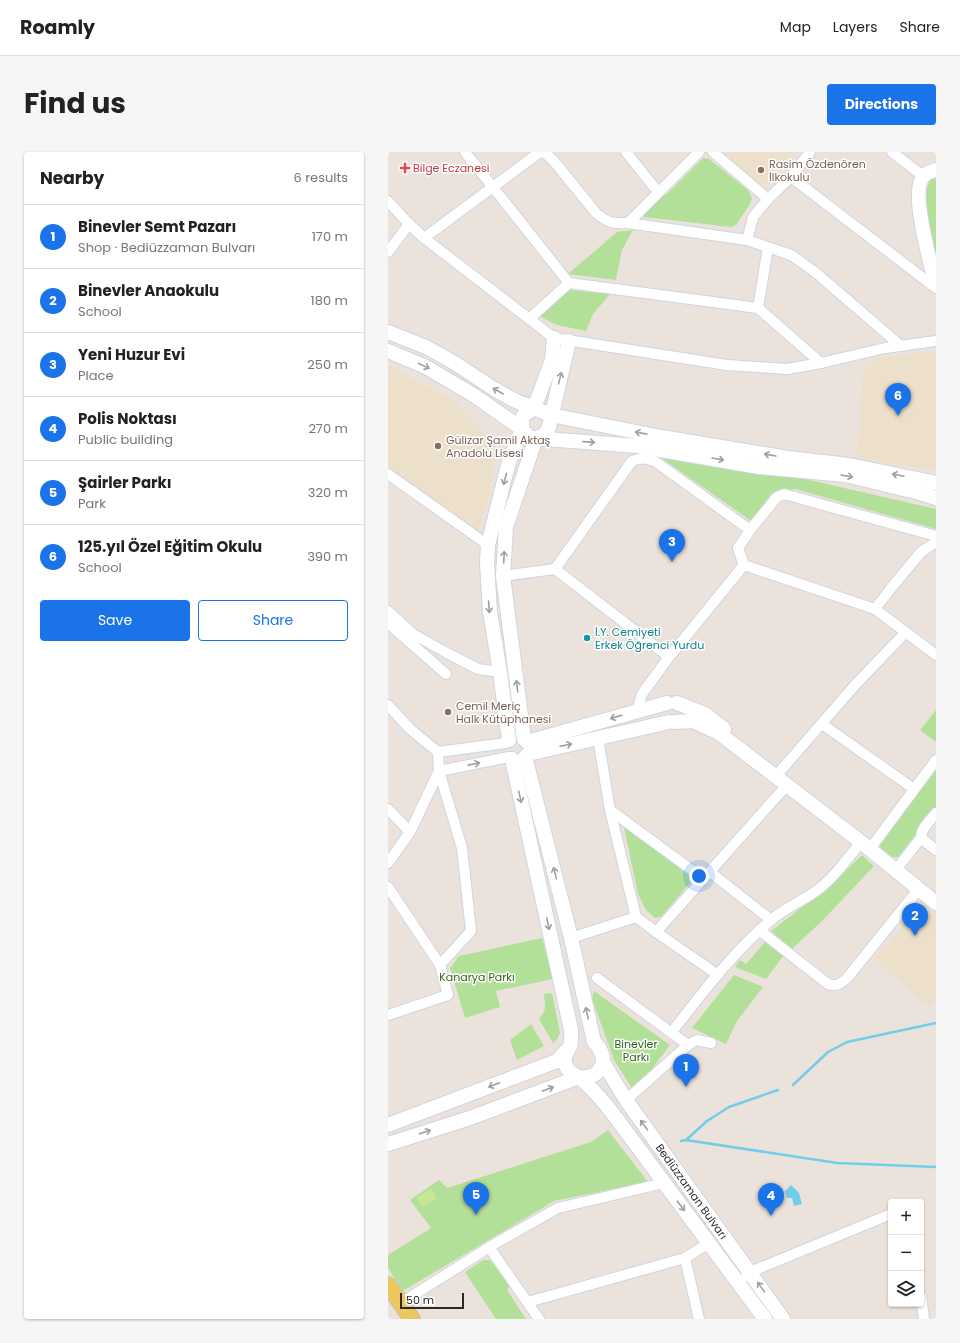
<!DOCTYPE html>
<meta charset="utf-8">
<style>
body{margin:0;font-family:Poppins,sans-serif;background:#f6f6f6;color:#222}
.controls{position:absolute;right:12px;bottom:12px;display:grid;overflow:hidden;border-radius:4px;box-shadow:0 1px 3px #0004}
.controls button{width:36px;height:36px;display:grid;place-items:center;padding:0;border:0;border-bottom:1px solid #e0e0e0;background:#fff;color:#222;font:20px sans-serif}
.scale{position:absolute;left:12px;bottom:10px;width:64px;box-sizing:border-box;padding-left:4px;border:2px solid #292929;border-top:0;font-size:11px;line-height:14px;white-space:nowrap;color:#292929;-webkit-text-stroke:3px #fff;paint-order:stroke}
.you{position:absolute;left:311px;top:724px;width:14px;height:14px;margin:-10px;border:3px solid #fff;border-radius:50%;background:#1a73e8;box-shadow:0 0 0 6px #1a73e833}
.badge{display:grid;place-items:center;width:26px;height:26px;border-radius:50%;background:#1a73e8;color:#fff;font-size:13px;font-weight:700}
.pin{position:absolute;translate:-50% -33px;filter:drop-shadow(0 1px 2px #0008)}
.pin::after{content:'';position:absolute;top:21px;width:14px;height:12px;background:inherit;clip-path:polygon(0 0,100% 0,50% 100%)}
.list{margin:0;padding:0;list-style:none}
h2{display:flex;justify-content:space-between;align-items:center;height:52px;margin:0;padding:0 16px;font-size:17px}
h2 small{font-size:13px;font-weight:400;color:#767676}
.list li{display:grid;grid-template-columns:26px 1fr auto;gap:12px;align-items:center;box-sizing:border-box;height:64px;padding:0 16px;border-top:1px solid #e0e0e0}
.list b{display:block;font-size:15px;white-space:nowrap}
.list p{margin:0;font-size:13px;white-space:nowrap;color:#767676}
.list em{font-size:13px;font-style:normal;color:#767676}
.actions{display:flex;gap:8px;padding:12px 16px}
.actions a{flex:1;padding:9px 0;border:1px solid #1a73e8;border-radius:4px;text-align:center;font-size:14px;color:#1a73e8}
.actions .main{background:#1a73e8;color:#fff}
.icon{flex:none;width:22px;height:22px;fill:none;stroke:currentColor;stroke-width:2;stroke-linecap:round;stroke-linejoin:round}
.map{position:relative;flex:none;width:548px;height:1167px;overflow:hidden;border-radius:4px}
header{display:flex;align-items:center;gap:24px;box-sizing:border-box;height:56px;padding:0 20px;background:#fff;border-bottom:1px solid #e0e0e0}
header strong{font-size:19px}
nav{display:flex;gap:22px;margin-inline-start:auto;font-size:14px}
.intro{display:flex;align-items:center;justify-content:space-between;box-sizing:border-box;height:96px;padding:0 24px}
h1{margin:0;font-size:28px}
.button{padding:10px 18px;border-radius:4px;background:#1a73e8;color:#fff;font-size:14px;font-weight:700}
main{display:flex;gap:24px;padding:0 24px}
aside{flex:1;background:#fff;border-radius:4px;box-shadow:0 1px 3px #0004}
.map>svg:first-child{display:block}
</style>
<header>
<strong>Roamly</strong>
<nav><a>Map</a><a>Layers</a><a>Share</a></nav>
</header>
<div class="intro"><h1>Find us</h1><a class="button">Directions</a></div>
<main>
<aside>
<h2>Nearby<small>6 results</small></h2>
<ul class="list">
<li><span class="badge">1</span><div><b>Binevler Semt Pazarı</b><p>Shop · Bediüzzaman Bulvarı</p></div><em>170 m</em></li>
<li><span class="badge">2</span><div><b>Binevler Anaokulu</b><p>School</p></div><em>180 m</em></li>
<li><span class="badge">3</span><div><b>Yeni Huzur Evi</b><p>Place</p></div><em>250 m</em></li>
<li><span class="badge">4</span><div><b>Polis Noktası</b><p>Public building</p></div><em>270 m</em></li>
<li><span class="badge">5</span><div><b>Şairler Parkı</b><p>Park</p></div><em>320 m</em></li>
<li><span class="badge">6</span><div><b>125.yıl Özel Eğitim Okulu</b><p>School</p></div><em>390 m</em></li>
</ul>
<div class="actions"><a class="main">Save</a><a>Share</a></div>
</aside>
<div class="map">
<svg width="548" height="1167" viewBox="0 0 548 1167">
<rect width="100%" height="100%" fill="#ebe3db"/>
<g fill="#ece0ca">
<path d="M336,0H408L374,35Z"/>
<path d="M548,199V319L469,305L475,222L488,206Z"/>
<path d="M0,213L68,250L96,282L106,305L103,341L88,384L0,318Z"/>
<path d="M536,751L548,762V846L541,854L486,807Z"/>
</g>
<g fill="#b3e099">
<path d="M315,6L321,7L360,38L364,46L362,52L348,73L343,75L256,65L255,59L280,41Z"/>
<path d="M548,23V109L540,80L538,38L543,26Z"/>
<path d="M245,78L234,98L228,128L180,122L229,80Z"/>
<path d="M182,138L222,142L205,162L198,179L169,173L151,164Z"/>
<path d="M265,300L378,318L548,357V377L407,337L384,341L363,369Z"/>
<path d="M548,558V590L532,578Z"/>
<path d="M548,618V657L510,705H504L489,693Z"/>
<path d="M236,675L306,726L273,765L267,766L258,758L250,742Z"/>
<path d="M474,703L486,714L435,768L404,797L383,779L443,733Z"/>
<path d="M154,786L165,827L108,839L112,855L77,866L62,816L71,804Z"/>
<path d="M378,789L396,803L378,827L347,815L352,808L358,812Z"/>
<path d="M346,823L375,835L349,869L338,892L304,876Z"/>
<path d="M206,839L282,893L264,917L245,938L226,908L204,847Z"/>
<path d="M164,841L172,881L169,887L165,891L151,867C159,858 157,854 156,842Z"/>
<path d="M143,872L156,894L129,908L122,888Z"/>
<path d="M220,978L260,1030L166,1049L15,1139L0,1116V1103L43,1076L22,1048L51,1028L59,1036L203,990Z"/>
<path d="M95,1108H102L122,1133L119,1138L138,1167H108L77,1120Z"/>
</g>
<path fill="#c6e795" d="M43,1036L49,1046L35,1055L29,1046Z"/>
<path fill="#71cdea" d="M403,1033L411,1041L414,1052L406,1054L404,1046H399L397,1039Z"/>
<g fill="none" stroke-linecap="round" stroke-linejoin="round">
<g stroke="#71cdea" stroke-width="2.5">
<path d="M405,933L440,900L459,890L548,871"/>
<path d="M298,988L319,969L341,955L390,938"/>
<path d="M293,989L298,988L449,1011L548,1015"/>
</g>
<defs>
<g id="street">
<path d="M77,0L181,131L370,156L433,211"/>
<path d="M156,0L165,8L208,61C220,71 225,72 240,71L359,88L403,103L427,120L513,194"/>
<path d="M238,0L270,40"/>
<path d="M325,0L380,47L403,25L548,136"/>
<path d="M504,0L535,24"/>
<path d="M403,25L422,0"/>
<path d="M0,49L21,72L36,86L166,186L339,213L399,217L433,211L497,196L548,189"/>
<path d="M240,71L311,0"/>
<path d="M36,86L152,0"/>
<path d="M359,88L365,65L380,47"/>
<path d="M0,100L21,72"/>
<path d="M370,156L380,95"/>
<path d="M141,167L181,131"/>
<path d="M0,322L100,393"/>
<path d="M548,384L396,342L389,345L362,378L350,396L356,413L487,457L548,503"/>
<path d="M167,417L244,309C253,305 259,306 268,310L362,378"/>
<path d="M115,424L167,417L281,505"/>
<path d="M487,457L504,435L533,400L548,390"/>
<path d="M0,459L25,482L59,501L90,517L112,520"/>
<path d="M0,471L58,522"/>
<path d="M0,553L22,577L50,600L51,619L74,696L83,779L52,813"/>
<path d="M249,559L254,542L281,505L356,413"/>
<path d="M434,572L526,637"/>
<path d="M210,586L222,658L248,765L268,780L330,823"/>
<path d="M50,600L118,591"/>
<path d="M51,619L121,605"/>
<path d="M388,624L468,532L518,480"/>
<path d="M0,657L22,680"/>
<path d="M222,658L316,727"/>
<path d="M533,686L548,698"/>
<path d="M482,697L548,608"/>
<path d="M0,711L22,680L51,619"/>
<path d="M507,719L533,686C533,676 542,669 548,661"/>
<path d="M322,720L383,768"/>
<path d="M0,735L52,813L60,843L0,863"/>
<path d="M371,778L440,832C449,835 454,831 460,825L530,738"/>
<path d="M268,780L399,633"/>
<path d="M183,786L248,765"/>
<path d="M209,826L300,893L309,888L323,891"/>
<path d="M283,881C313,843 344,801 382,769C395,757 413,750 428,739C446,726 459,707 473,690"/>
<path d="M238,948L300,893"/>
<path d="M101,1095L151,1167"/>
<path d="M358,1124L362,1120L503,1062"/>
<path d="M533,1144L536,1167"/>
<path d="M140,1150L297,1106"/>
<path d="M13,1151L108,1091L170,1056L276,1031"/>
<path d="M311,1167L297,1106L321,1091"/>
</g>
<g id="secondary">
<path d="M548,18C544,19 537,21 535,25C522,40 543,113 548,133"/>
<path d="M0,180L38,195L65,210L106,237L128,249L163,263L273,285L400,306L461,313L548,331"/>
<path d="M0,199L38,215L87,244L134,277L140,284L144,286L250,294L371,315L457,323L532,341L548,346"/>
<path d="M148,286L157,283L161,275L181,189"/>
<path d="M289,551L317,562L336,577"/>
<path d="M287,570L305,569L331,581L473,690L548,751"/>
<path d="M136,587L115,424L118,375L148,286"/>
<path d="M121,588L112,520L102,460L99,411L100,393L120,313L134,277V267L136,263L145,257L151,243L164,208L166,186"/>
<path d="M139,590L279,551"/>
<path d="M140,602L281,570"/>
<path d="M124,607L183,878C183,883 184,889 182,894C179,900 175,904 177,911C179,920 186,922 192,926C205,937 216,950 226,963L377,1167"/>
<path id="s1" d="M215,910L238,948L395,1167"/>
<path d="M0,973L169,909L178,899"/>
<path d="M0,992L82,966L191,925C214,928 223,905 206,890L183,786L137,605"/>
</g>
<path id="primary" d="M0,1133L24,1167"/>
</defs>
<use href="#street" stroke="#d0d4e1" stroke-width="12"/>
<use href="#secondary" stroke="#d0d4e1" stroke-width="16"/>
<use href="#primary" stroke="#c3c3c3" stroke-width="18"/>
<use href="#street" stroke="#fff" stroke-width="10"/>
<use href="#secondary" stroke="#fff" stroke-width="14"/>
<use href="#primary" stroke="#ebc75f" stroke-width="16"/>
</g>
<defs><path id="oneway-shaft" d="M-6 0H5M1.5-3L5.5 0L1.5 3" fill="none" stroke-width="1.6" stroke-linecap="round" stroke-linejoin="round"/></defs>
<g stroke="#9f9f9f">
<use href="#oneway-shaft" transform="translate(36 214) rotate(25)"/>
<use href="#oneway-shaft" transform="translate(172 226) rotate(-76)"/>
<use href="#oneway-shaft" transform="translate(110 239) rotate(-150)"/>
<use href="#oneway-shaft" transform="translate(253 281) rotate(-169)"/>
<use href="#oneway-shaft" transform="translate(201 290) rotate(4)"/>
<use href="#oneway-shaft" transform="translate(382 303) rotate(-170)"/>
<use href="#oneway-shaft" transform="translate(330 307) rotate(10)"/>
<use href="#oneway-shaft" transform="translate(510 323) rotate(-168)"/>
<use href="#oneway-shaft" transform="translate(459 324) rotate(10)"/>
<use href="#oneway-shaft" transform="translate(117 327) rotate(105)"/>
<use href="#oneway-shaft" transform="translate(116 405) rotate(-87)"/>
<use href="#oneway-shaft" transform="translate(101 455) rotate(86)"/>
<use href="#oneway-shaft" transform="translate(129 534) rotate(-97)"/>
<use href="#oneway-shaft" transform="translate(228 565) rotate(164)"/>
<use href="#oneway-shaft" transform="translate(178 593) rotate(-12)"/>
<use href="#oneway-shaft" transform="translate(86 612) rotate(-11)"/>
<use href="#oneway-shaft" transform="translate(132 645) rotate(78)"/>
<use href="#oneway-shaft" transform="translate(167 721) rotate(-104)"/>
<use href="#oneway-shaft" transform="translate(160 772) rotate(78)"/>
<use href="#oneway-shaft" transform="translate(199 861) rotate(-102)"/>
<use href="#oneway-shaft" transform="translate(106 933) rotate(159)"/>
<use href="#oneway-shaft" transform="translate(160 937) rotate(-20)"/>
<use href="#oneway-shaft" transform="translate(256 973) rotate(-126)"/>
<use href="#oneway-shaft" transform="translate(37 980) rotate(-18)"/>
<use href="#oneway-shaft" transform="translate(293 1054) rotate(53)"/>
<use href="#oneway-shaft" transform="translate(373 1135) rotate(-125)"/>
</g>
<path fill="#e0444e" stroke="#fff" stroke-width="1.5" d="M15 10h4v4h4v4h-4v4h-4v-4h-4v-4h4z"/>
<g fill="#8d6e63" stroke="#fff" stroke-width="1.5">
<circle cx="373" cy="18" r="4"/>
<circle cx="50" cy="294" r="4"/>
<circle cx="60" cy="560" r="4"/>
</g>
<circle fill="#0f9aa8" stroke="#fff" stroke-width="1.5" cx="199" cy="486" r="4"/>
<g text-anchor="middle" stroke-width="3" stroke-linejoin="round" paint-order="stroke">
<g font-size="11" fill="#785e54" stroke="#fff" text-anchor="start">
<text x="381" y="16">Rasim Özdenören<tspan x="381" dy="13">İlkokulu</tspan></text>
<text x="58" y="292">Gülizar Şamil Aktaş<tspan x="58" dy="13">Anadolu Lisesi</tspan></text>
<text x="68" y="558">Cemil Meriç<tspan x="68" dy="13">Halk Kütüphanesi</tspan></text>
</g>
<g font-size="11" fill="#be3a42" stroke="#fff" text-anchor="start">
<text x="25" y="20">Bilge Eczanesi</text>
</g>
<g font-size="11" fill="#0d838f" stroke="#fff" text-anchor="start">
<text x="207" y="484">İ.Y. Cemiyeti<tspan x="207" dy="13">Erkek Öğrenci Yurdu</tspan></text>
</g>
<g font-size="11" fill="#2d631c" stroke="#fff">
<text x="89" y="829">Kanarya Parkı</text>
<text x="248" y="896">Binevler<tspan x="248" dy="13">Parkı</tspan></text>
</g>
<g font-size="11" fill="#292929" stroke="#fff">
<text dy="4" stroke="none"><textPath href="#s1" startOffset="157">Bediüzzaman Bulvarı</textPath></text>
</g>
</g>
</svg>
<div class="controls">
<button>+</button>
<button>−</button>
<button><svg class="icon" aria-label="layers" viewBox="0 0 24 24"><path d="M12 4l9 5-9 5-9-5zM3 14l9 5 9-5"/></svg></button>
</div>
<div class="scale">50 m</div>
<div class="you"></div>
<div class="pin badge" style="left:298px;top:935px">1</div>
<div class="pin badge" style="left:527px;top:784px">2</div>
<div class="pin badge" style="left:284px;top:410px">3</div>
<div class="pin badge" style="left:383px;top:1064px">4</div>
<div class="pin badge" style="left:88px;top:1063px">5</div>
<div class="pin badge" style="left:510px;top:264px">6</div>
</div>
</main>
